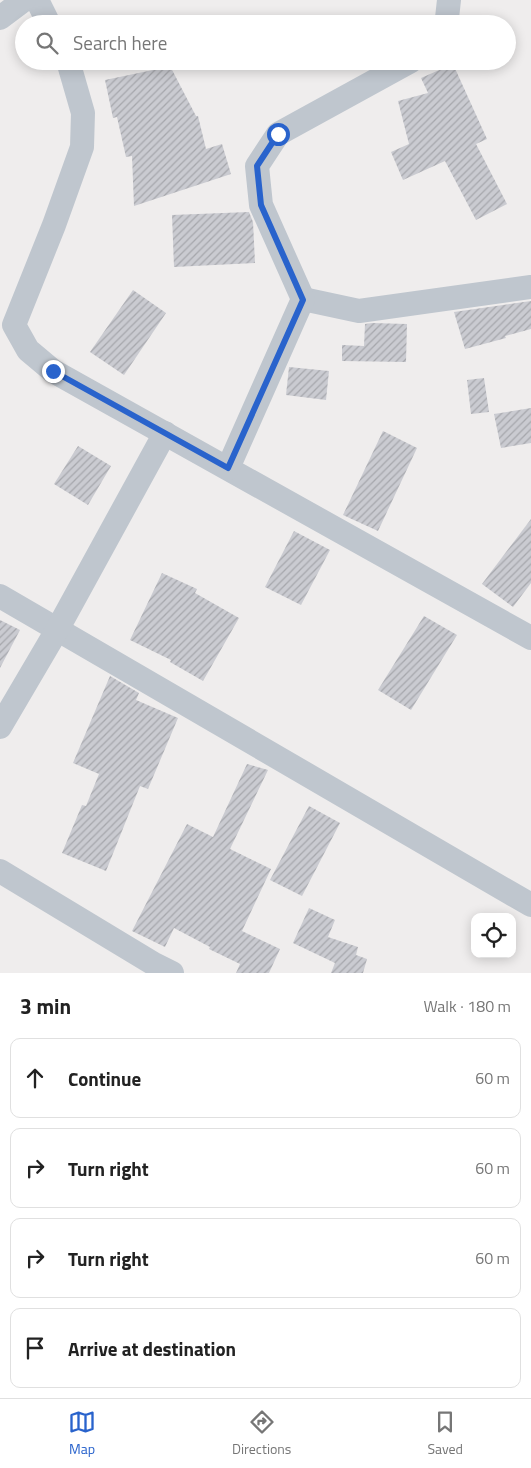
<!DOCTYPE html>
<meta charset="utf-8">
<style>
body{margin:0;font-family:"Titillium Web",sans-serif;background:#f2f2f2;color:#222}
.controls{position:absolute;right:15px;bottom:15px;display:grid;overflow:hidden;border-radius:10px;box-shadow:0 2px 12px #0003}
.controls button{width:45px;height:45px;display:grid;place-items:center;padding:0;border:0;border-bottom:1px solid #e0e0e0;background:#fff;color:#222;font:25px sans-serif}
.stop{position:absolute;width:15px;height:15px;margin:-11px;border:4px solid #2963cc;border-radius:50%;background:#fff}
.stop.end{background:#2963cc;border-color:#fff;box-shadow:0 1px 5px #0008}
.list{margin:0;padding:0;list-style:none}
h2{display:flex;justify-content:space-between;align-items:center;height:65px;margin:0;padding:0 20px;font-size:21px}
h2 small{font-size:16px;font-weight:400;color:#767676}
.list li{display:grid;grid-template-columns:32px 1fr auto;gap:15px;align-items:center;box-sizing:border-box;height:80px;margin:0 10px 10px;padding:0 10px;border:1px solid #e0e0e0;border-radius:10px}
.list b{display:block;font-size:19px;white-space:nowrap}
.list em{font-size:16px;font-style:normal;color:#767676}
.icon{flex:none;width:28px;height:28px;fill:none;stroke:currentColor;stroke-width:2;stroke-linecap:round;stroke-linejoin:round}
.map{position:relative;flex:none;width:531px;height:973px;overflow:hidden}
.search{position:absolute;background:#fff;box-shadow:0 2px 12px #0003;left:15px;right:15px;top:15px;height:55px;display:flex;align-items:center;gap:12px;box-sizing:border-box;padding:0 18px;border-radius:28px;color:#767676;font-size:19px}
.sheet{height:425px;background:#fff}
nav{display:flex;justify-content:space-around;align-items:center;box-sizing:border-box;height:70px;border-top:1px solid #e0e0e0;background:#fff;font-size:14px;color:#767676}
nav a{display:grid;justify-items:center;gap:2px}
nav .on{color:#2963cc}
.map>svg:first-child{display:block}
</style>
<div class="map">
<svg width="531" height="973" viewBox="0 0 531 973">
<defs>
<pattern id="building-hatch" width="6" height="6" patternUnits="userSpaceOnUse" patternTransform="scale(1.25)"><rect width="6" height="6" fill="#cacbd1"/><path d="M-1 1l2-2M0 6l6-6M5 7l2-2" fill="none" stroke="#a6a7ac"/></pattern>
</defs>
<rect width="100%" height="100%" fill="#efeded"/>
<g fill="url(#building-hatch)">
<path d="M168,62L196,116H198L206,149L222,144L231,174L134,206L132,156L126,157L117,117L113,118L105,80L153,70Z"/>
<path d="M453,64L487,139L476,144L507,204L476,220L445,161L403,180L391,152L409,144L398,101L428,93L421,78Z"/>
<path d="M249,212L253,222L255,263L174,267L172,215Z"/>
<path d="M133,290L166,313L124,375L90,352Z"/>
<path d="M531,301V329L505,336L506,338L465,349L454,312Z"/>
<path d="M372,323L407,324L406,362L342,361V345L364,346L365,324Z"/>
<path d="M289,367L329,371L326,400L286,395Z"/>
<path d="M484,378L489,412L471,414L467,380Z"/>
<path d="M531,408V443L501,448L494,414Z"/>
<path d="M383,431L417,448L378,531L343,515Z"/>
<path d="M78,446L111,466L88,505L54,484Z"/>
<path d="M531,519V583L513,607L482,584Z"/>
<path d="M294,531L330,550L301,605L265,587Z"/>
<path d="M162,573L197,589L195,593L239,618L203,681L170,662L171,660L130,640Z"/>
<path d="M424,616L457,635L411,710L378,690Z"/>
<path d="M0,620L20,630L0,668Z"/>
<path d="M110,676L139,693L136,700L178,718L148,789L140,786L106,871L62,853L82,805L86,806L99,774L73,763Z"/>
<path d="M247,764L268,770L230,849L271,869L242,931L280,949L269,973H236L240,964L209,949L210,947L174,928L165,947L132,931L187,824L213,837Z"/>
<path d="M309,806L340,823L302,896L270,880Z"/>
<path d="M309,908L335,920L328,937L358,947L356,955L367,959L363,973H331L335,963L293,943Z"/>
</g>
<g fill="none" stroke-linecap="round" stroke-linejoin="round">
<g stroke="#bfc6ce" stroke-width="24">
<path d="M37,0L49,24"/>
<path d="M0,18L24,0"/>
<path d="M444,24L447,18L449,0"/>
<path d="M68,61L83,113L82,147L54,225L14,325L28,350L53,371L531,638"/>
<path d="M303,299L359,311L531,287"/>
<path d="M228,468L303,299L261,205L257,166L278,134L411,61"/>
<path d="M0,596L531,905"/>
<path d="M0,727L57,630L165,433"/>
<path d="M0,871L154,964L172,973"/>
</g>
</g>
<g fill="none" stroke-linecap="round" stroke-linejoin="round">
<path stroke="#2963cc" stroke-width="6" d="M53,371L228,468L303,300L261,205L257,166L278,134"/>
</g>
</svg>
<div class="controls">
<button><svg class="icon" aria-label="locate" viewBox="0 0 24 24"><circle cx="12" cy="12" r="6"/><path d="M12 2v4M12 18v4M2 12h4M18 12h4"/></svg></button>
</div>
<div class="stop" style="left:278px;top:134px"></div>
<div class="stop end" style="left:53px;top:371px"></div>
<div class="search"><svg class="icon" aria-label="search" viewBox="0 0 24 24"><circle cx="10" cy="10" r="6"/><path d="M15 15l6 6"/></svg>Search here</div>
</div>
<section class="sheet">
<h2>3 min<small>Walk · 180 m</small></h2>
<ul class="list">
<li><svg class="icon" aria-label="ahead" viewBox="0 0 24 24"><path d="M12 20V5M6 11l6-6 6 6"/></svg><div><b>Continue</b></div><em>60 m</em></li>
<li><svg class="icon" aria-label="right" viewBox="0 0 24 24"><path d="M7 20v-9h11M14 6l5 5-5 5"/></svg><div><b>Turn right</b></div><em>60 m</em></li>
<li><svg class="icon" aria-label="right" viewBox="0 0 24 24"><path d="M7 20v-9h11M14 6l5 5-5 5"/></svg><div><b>Turn right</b></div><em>60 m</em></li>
<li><svg class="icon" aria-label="arrive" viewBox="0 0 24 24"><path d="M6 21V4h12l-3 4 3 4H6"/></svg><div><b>Arrive at destination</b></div></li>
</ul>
</section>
<nav>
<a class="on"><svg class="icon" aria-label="map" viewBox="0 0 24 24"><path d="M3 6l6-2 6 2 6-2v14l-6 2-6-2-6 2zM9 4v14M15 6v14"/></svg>Map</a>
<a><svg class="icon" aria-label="directions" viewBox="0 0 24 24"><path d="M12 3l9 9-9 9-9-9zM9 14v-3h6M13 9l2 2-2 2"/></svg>Directions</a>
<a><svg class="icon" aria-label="saved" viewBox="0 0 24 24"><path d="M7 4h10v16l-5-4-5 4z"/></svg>Saved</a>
</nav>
